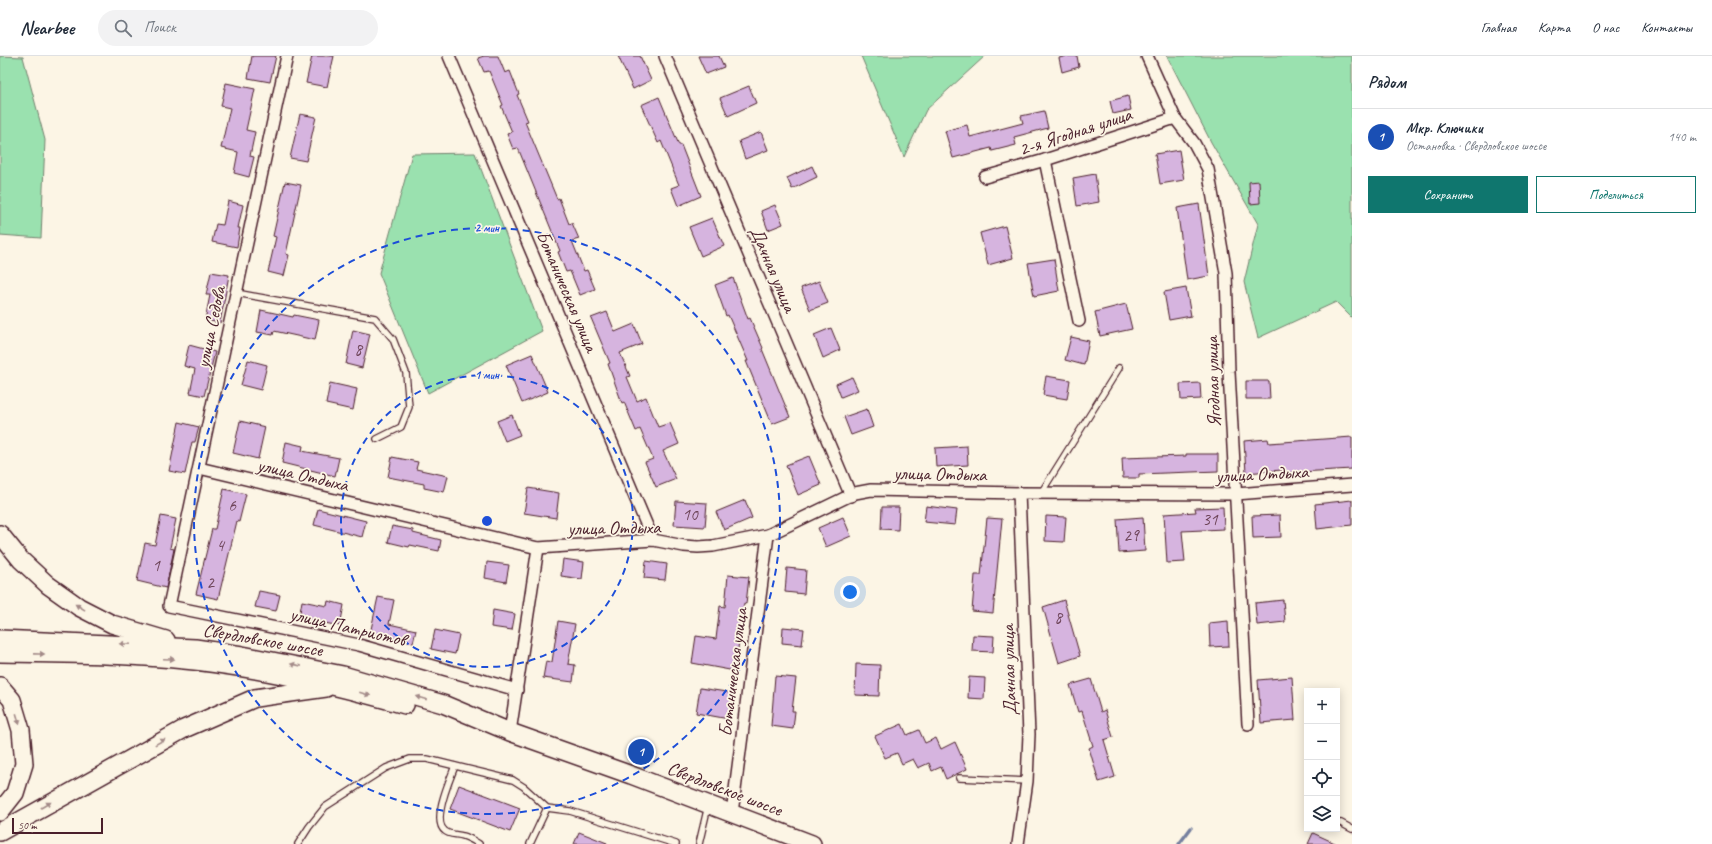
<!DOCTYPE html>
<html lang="ru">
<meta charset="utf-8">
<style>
body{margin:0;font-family:Caveat,sans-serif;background:#f2f2f3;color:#1f2937}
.controls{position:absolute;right:12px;bottom:12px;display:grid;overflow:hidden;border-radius:0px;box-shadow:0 2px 10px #0003}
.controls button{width:36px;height:36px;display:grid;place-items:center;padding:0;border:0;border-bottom:1px solid #e0e1e3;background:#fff;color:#1f2937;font:20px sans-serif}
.scale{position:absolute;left:12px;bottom:10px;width:91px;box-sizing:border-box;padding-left:4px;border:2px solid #4a1f2b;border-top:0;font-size:11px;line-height:14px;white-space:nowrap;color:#4a1f2b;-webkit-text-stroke:3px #fcf5e5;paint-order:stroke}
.you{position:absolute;left:850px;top:536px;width:14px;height:14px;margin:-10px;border:3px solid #fff;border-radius:50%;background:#1a73e8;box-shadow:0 0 0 6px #1a73e833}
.badge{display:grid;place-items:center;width:26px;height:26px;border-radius:50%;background:#0f766e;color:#fff;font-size:13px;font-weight:700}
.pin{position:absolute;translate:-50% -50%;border:2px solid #fff;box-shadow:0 1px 4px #0006}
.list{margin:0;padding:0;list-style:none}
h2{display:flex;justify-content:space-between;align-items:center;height:52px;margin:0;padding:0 16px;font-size:17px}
h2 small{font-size:13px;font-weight:400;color:#747a83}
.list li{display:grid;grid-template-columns:26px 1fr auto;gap:12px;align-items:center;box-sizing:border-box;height:56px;padding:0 16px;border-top:1px solid #e0e1e3}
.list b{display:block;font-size:15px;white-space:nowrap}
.list p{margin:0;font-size:13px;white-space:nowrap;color:#747a83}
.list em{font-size:13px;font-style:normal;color:#747a83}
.actions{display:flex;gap:8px;padding:12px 16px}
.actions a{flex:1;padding:9px 0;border:1px solid #0f766e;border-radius:0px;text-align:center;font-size:14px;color:#0f766e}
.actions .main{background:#0f766e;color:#fff}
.icon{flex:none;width:22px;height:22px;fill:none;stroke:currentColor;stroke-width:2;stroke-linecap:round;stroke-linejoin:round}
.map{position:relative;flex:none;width:1352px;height:788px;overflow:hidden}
header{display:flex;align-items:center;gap:24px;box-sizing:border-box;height:56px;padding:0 20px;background:#fff;border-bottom:1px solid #e0e1e3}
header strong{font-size:19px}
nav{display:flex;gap:22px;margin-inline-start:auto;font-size:14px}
.search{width:280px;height:36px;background:#f2f2f3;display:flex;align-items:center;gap:10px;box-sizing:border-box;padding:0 14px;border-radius:22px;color:#747a83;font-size:15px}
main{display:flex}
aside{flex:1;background:#fff}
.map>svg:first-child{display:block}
</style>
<header>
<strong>Nearbee</strong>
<div class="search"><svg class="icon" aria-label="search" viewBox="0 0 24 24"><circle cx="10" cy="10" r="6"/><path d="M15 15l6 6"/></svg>Поиск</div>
<nav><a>Главная</a><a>Карта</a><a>О нас</a><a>Контакты</a></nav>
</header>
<main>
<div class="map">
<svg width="1352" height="788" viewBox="0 0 1352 788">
<rect width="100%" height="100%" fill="#fcf5e5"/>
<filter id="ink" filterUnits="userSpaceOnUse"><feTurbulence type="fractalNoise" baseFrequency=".025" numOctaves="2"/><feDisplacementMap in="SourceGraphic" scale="8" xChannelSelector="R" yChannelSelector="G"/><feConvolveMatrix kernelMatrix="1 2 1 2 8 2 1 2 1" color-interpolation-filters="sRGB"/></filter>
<g filter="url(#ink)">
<g fill="#9ae1af" stroke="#72806d">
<path d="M0,0L23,1L45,84L41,182L0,179Z"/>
<path d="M861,0H985L926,54L904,101Z"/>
<path d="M1167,0H1352V262L1336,246L1258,282L1244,226L1258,168L1211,86Z"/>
<path d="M475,97L542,275L428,337L379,217L412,98Z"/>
</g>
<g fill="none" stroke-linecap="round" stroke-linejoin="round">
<path stroke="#747f9e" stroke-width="3.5" d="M1179,788L1191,772"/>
</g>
<g fill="#d6b4df" stroke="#4a1f2b">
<path d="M252,0H276L270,26L248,22Z"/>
<path d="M312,0H334L327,31L306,27Z"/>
<path d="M484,0H498L505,17L510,15L519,38L517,39L528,65L525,66L557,143L559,142L569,168L572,167L579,183L572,185L584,215L587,214L595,233L580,239L570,215L566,216L558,196L560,195L518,92L513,93L507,78L512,76L501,50L503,49L489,15L484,16L478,2Z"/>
<path d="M618,0H640L651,24L633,33Z"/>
<path d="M698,0H719L724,11L706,18Z"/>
<path d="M1067,0H1077L1079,11L1062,16L1059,2Z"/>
<path d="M226,27L255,33L246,74L255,76L250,100L254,101L249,121L234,117L238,96L221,92L230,52L221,50Z"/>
<path d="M749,30L756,47L728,60L720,42Z"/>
<path d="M1128,40L1131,54L1113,58L1110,45Z"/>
<path d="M659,41L679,89H681L701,140L678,150L671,132L679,129L661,85L658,87L641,49Z"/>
<path d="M1044,55L1048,72L1014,81L1016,89L992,95L991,92L953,102L945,75L967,69L970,81L1023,67L1021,60Z"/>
<path d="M300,58L316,61L306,105L290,102Z"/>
<path d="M761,76L768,94L745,103L739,85Z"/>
<path d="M1179,94L1184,124L1160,128L1155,98Z"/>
<path d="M812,110L817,121L792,133L787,122Z"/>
<path d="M1095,118L1099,146L1077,150L1073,122Z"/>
<path d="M1259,125L1260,147L1250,148L1249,126Z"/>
<path d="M285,126L301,129L286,198L289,199L284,220L268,216L276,181L273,180Z"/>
<path d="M228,145L243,149L238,172H240L237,191L212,186L216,168L223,169Z"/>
<path d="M1199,148L1209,220L1187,224L1177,152Z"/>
<path d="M775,149L783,168L768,174L761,155Z"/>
<path d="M712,162L724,190L701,200L689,171Z"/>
<path d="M1005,170L1013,202L988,209L980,177Z"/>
<path d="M1054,203L1059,235L1034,240L1028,207Z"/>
<path d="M211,216L229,219L220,267L205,264L210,239H206Z"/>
<path d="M733,222L748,263L750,262L763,292L762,293L790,361L772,368L746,305H748L728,259L726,260L715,229Z"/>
<path d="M819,225L828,247L810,254L801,232Z"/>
<path d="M1186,232L1191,260L1169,264L1164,236Z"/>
<path d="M1126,248L1132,273L1100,280L1095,256Z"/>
<path d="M261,254L293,261L294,259L319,264L315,284L274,275L273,279L257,276Z"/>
<path d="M607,256L615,276L634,268L642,288L620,297L630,320L627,321L637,345L646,341L658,371L670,367L679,388L663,395L676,423L656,431L645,406L653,403L640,373L636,375L624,346L622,347L608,308L610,307L591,262Z"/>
<path d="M831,272L840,294L823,302L814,279Z"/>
<path d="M353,274L370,278L362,312L346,308Z"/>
<path d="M1071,281L1089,285L1084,309L1065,304Z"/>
<path d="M189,289L215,296L204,340L190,337L195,313L184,310Z"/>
<path d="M532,298L548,336L522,347L506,309Z"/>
<path d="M248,304L267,309L261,334L241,329Z"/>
<path d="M1046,320L1070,324L1067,343L1043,339Z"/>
<path d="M852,321L858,334L841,341L836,328Z"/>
<path d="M1246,325H1269L1270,343H1246Z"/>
<path d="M330,327L357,333L353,354L326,348Z"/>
<path d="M1200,327L1201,343L1181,344L1180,328Z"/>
<path d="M867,353L873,371L851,379L844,361Z"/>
<path d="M512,359L520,379L505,385L497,365Z"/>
<path d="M240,365L265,371L258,403L233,397Z"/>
<path d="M179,366L199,371L195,386H192L185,418L169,415Z"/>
<path d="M1352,381V413L1283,417L1282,414L1246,417L1244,385L1268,383L1269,387Z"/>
<path d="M286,386L303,390L302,395L339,402L335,420L282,407Z"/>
<path d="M967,390L968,409L936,411L935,392Z"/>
<path d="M1186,398H1218V415L1139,418V422H1123L1122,402L1186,400Z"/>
<path d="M809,400L821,429L798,439L786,409Z"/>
<path d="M392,401L418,406L416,413L448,420L444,436L424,432V428L388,421Z"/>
<path d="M528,432L559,437L556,462L524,457Z"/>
<path d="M224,433L246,438L239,466L237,465L218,543L196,538L212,473H215Z"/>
<path d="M745,444L752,462L724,474L716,456Z"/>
<path d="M1352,444V469L1317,473L1315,448Z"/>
<path d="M676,445L707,447L705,471L674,469Z"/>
<path d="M926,450L957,454L955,469L924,466Z"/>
<path d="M882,451H899L898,474L881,473Z"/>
<path d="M1223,451L1224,473L1182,475L1185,506L1167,507L1164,458L1196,456L1195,452Z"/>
<path d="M318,453L366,465L362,481L314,469Z"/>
<path d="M1280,459L1281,481L1253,482L1252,460Z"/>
<path d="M161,460L176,463L170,492L174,493L166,532L137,525L145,487L155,489Z"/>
<path d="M1046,460L1066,461L1064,486L1045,485Z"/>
<path d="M843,461L851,480L826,491L818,472Z"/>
<path d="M1143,461L1145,495L1119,497L1117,463Z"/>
<path d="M987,462L1002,463L993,557L972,555L975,519H981Z"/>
<path d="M392,470L413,474V477L441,484L439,495L410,489L409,491L388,486Z"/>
<path d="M563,503L584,506L582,523L561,520Z"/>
<path d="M646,505L667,508L665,524L644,522Z"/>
<path d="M487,506L509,509L506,526L485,522Z"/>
<path d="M787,512L806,514L804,538L785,536Z"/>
<path d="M728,519L749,521L746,548L744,547L735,615L692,607L696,580L716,583L720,550L725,551Z"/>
<path d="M259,535L280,539L276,555L255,551Z"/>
<path d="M378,541L394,544L389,568L416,574L413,587L370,578Z"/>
<path d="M1064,544L1080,600L1059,607L1043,551Z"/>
<path d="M1283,544L1285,566L1257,569L1255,547Z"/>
<path d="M302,545L327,550L328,545L344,549L340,570L299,562Z"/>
<path d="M493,554L515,558L512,574L491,571Z"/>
<path d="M558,565L575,568L568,608L575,609L573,626L543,622L546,605L552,606Z"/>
<path d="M1228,565L1229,590L1210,591L1209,567Z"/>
<path d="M783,571L804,573L802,589L782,587Z"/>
<path d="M435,574L459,579L455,598L431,593Z"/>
<path d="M973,579L994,580L993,596L972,595Z"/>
<path d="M856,608L880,609L879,640L855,639Z"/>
<path d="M775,620L796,622L792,655H795L793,673L771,670Z"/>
<path d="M969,621L985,622L984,643L968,642Z"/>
<path d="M1292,621L1295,664L1261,667L1258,624Z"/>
<path d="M1091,623L1101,656L1105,654L1113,681L1104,684L1115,721L1099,726L1089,692L1093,690L1082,655L1078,656L1070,629Z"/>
<path d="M700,632L733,637L729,663L696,657Z"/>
<path d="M902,668L907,679L919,674L925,687L936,682L941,693L955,686L967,713L946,723L941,711L932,715L929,707L918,712L913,703L902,708L897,697L885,702L875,680Z"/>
<path d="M459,729L520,752L510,776L450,753Z"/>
<path d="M579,776L607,787V788H574Z"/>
<path d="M1313,777L1337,788H1308Z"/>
</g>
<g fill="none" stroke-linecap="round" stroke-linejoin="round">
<defs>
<g id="lane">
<path d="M236,237L375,262L393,283L406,317L409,351L401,371L377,383"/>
<path d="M1041,437L1119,312"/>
<path d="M455,710C450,723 431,765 445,775C449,779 457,778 463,780C468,781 474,785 479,788"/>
<path d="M959,722L1027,725"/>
<path d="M1341,767L1352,773"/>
<path d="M298,788L309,771L325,751L386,712L410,703H427L513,724L524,731L547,752L570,755L676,788"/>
<path d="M530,788L547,752"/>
<path d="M699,788L708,750"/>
</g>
<g id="street">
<path d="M287,0L169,550L359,589L517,634"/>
<path d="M449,0L653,484"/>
<path d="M665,0L851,440"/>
<path d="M1147,0L1175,62L1194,87L1208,113L1226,217L1229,316L1248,668"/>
<path d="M1045,104L1079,265"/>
<path d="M985,121L1045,104L1175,62"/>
<path d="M199,412L538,492L653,484L684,490L698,491L713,490L768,479L855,437L871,434L1019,437L1236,438L1352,429"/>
<path d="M510,676L538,492"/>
<path d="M732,757L768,479"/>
<path d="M1018,788L1027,725L1029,678L1019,437"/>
</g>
<g id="primary">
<path d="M0,478L21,504L48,529L79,551L112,568L166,584"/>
<path d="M0,583L195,592L242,599L343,619L443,648L510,676L631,719L812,788"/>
<path d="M0,597C72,598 146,598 218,608C282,617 342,631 405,649"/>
<path d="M0,630L12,644L21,674L24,708L15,737L0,756"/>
<path d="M0,776L184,673L255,642L326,632"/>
</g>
</defs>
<use href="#lane" stroke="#4a1f2b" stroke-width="8"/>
<use href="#street" stroke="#4a1f2b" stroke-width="14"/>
<use href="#primary" stroke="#4a1f2b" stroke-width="20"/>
<use href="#lane" stroke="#fcf5e5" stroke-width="5.5"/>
<use href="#street" stroke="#fcf5e5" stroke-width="11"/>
<use href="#primary" stroke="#fcf5e5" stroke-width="17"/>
</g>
<defs><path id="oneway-solid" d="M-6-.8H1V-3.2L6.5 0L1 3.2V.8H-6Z"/></defs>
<g fill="#a38a88">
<use href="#oneway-solid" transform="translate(80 551) rotate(-149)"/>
<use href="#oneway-solid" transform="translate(125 588) rotate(-178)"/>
<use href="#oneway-solid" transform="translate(39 598) rotate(1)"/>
<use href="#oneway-solid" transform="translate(169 603) rotate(3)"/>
<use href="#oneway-solid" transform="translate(296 609) rotate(-169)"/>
<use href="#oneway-solid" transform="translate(365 638) rotate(16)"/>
<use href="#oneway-solid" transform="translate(421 642) rotate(-164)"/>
<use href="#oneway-solid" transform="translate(18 663) rotate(73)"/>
<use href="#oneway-solid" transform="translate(160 686) rotate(-29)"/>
<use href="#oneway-solid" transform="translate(46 749) rotate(-30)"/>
</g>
</g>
<g fill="none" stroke="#1d4ed8" stroke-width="2" stroke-dasharray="7 5">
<circle cx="487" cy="465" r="146"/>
<circle cx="487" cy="465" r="293"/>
</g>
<g text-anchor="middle" stroke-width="3.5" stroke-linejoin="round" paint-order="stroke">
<g font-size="17" fill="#6d4458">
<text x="358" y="299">8</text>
<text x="232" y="455">6</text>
<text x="690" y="464">10</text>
<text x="1210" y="469">31</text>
<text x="1131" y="485">29</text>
<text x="220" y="495">4</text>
<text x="156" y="515">1</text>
<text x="210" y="532">2</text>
<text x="1058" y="567">8</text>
</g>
<g font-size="19" fill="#4a1f2b" stroke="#fcf5e5">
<text transform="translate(1075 75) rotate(-18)" y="7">2-я Ягодная улица</text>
<text transform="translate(774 213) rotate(67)" y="7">Дачная улица</text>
<text transform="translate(568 235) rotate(67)" y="7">Ботаническая улица</text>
<text transform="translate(210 271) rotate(-78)" y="7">улица Седова</text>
<text transform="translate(1212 326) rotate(-92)" y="7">Ягодная улица</text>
<text transform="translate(940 417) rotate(1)" y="7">улица Отдыха</text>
<text transform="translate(1262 417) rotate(-3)" y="7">улица Отдыха</text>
<text transform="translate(303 418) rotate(13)" y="7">улица Отдыха</text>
<text transform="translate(614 471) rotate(-1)" y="7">улица Отдыха</text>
<text transform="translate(348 570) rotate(13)" y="7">улица Патриотов</text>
<text transform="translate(263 583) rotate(10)" y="7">Свердловское шоссе</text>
<text transform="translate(1008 614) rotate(-92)" y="7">Дачная улица</text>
<text transform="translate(732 616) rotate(-83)" y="7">Ботаническая улица</text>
<text transform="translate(725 732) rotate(21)" y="7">Свердловское шоссе</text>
</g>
</g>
<circle cx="487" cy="465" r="6" fill="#1d4ed8" stroke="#fcf5e5" stroke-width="2"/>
<g font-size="12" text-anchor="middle" font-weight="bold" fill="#1d4ed8" stroke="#fcf5e5" stroke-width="3.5" stroke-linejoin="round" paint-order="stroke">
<text x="487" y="176">2 мин</text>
<text x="487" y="323">1 мин</text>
</g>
</svg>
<div class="controls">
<button>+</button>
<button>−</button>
<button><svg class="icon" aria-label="locate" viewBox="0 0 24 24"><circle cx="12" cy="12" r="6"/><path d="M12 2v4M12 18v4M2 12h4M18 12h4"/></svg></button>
<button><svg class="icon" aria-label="layers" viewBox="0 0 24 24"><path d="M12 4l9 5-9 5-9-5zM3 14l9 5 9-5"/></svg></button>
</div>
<div class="scale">50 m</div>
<div class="you"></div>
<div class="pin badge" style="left:641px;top:696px;background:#1a4fb4">1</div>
</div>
<aside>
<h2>Рядом<small></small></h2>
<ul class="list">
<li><span class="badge" style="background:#1a4fb4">1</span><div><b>Мкр. Ключики</b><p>Остановка · Свердловское шоссе</p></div><em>140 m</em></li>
</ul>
<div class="actions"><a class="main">Сохранить</a><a>Поделиться</a></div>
</aside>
</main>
